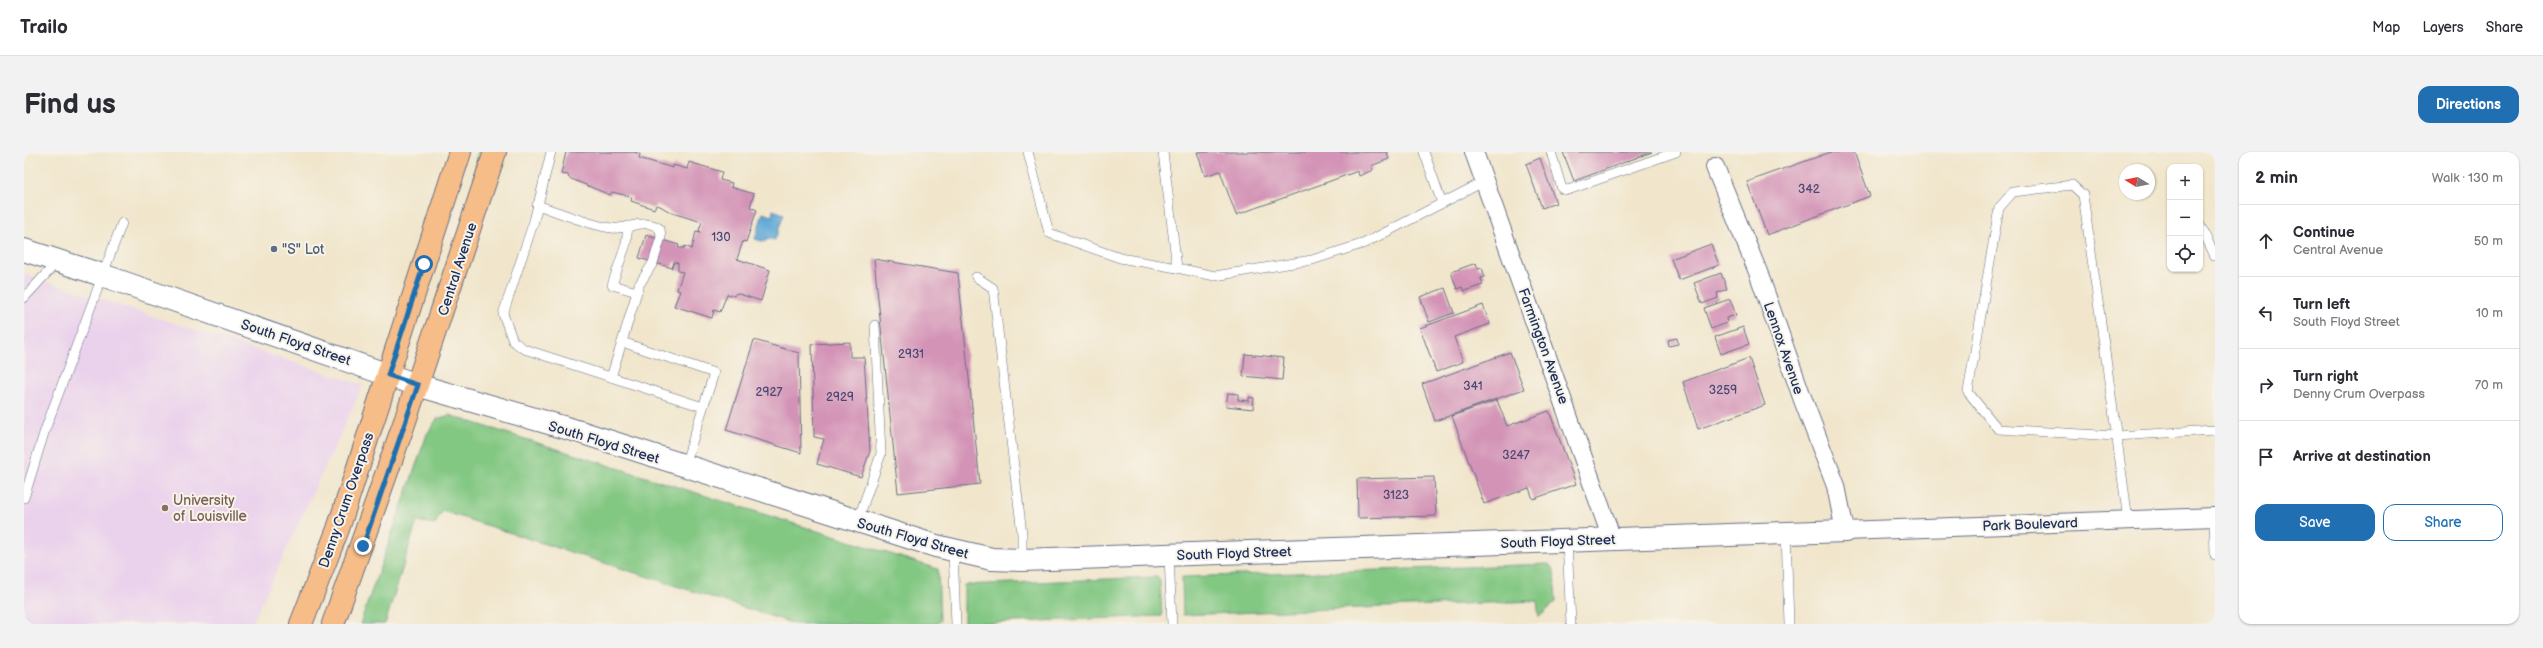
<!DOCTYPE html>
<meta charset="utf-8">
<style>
body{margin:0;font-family:"Balsamiq Sans",sans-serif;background:#f2f2f3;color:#2b2b33}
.controls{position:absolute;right:12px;top:12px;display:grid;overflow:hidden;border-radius:8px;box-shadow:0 1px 3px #0004}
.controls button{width:36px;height:36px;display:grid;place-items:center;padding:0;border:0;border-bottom:1px solid #e1e1e2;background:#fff;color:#2b2b33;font:20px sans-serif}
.compass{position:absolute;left:2095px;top:12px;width:36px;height:36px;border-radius:50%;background:#fff;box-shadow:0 1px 3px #0004;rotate:280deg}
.stop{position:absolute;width:12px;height:12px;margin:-9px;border:3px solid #1f6fb2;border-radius:50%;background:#fff}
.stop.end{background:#1f6fb2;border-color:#fff;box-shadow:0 1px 4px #0008}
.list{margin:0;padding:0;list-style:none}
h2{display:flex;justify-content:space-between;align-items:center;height:52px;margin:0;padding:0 16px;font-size:17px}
h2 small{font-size:13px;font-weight:400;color:#7c7c81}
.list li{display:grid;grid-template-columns:26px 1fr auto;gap:12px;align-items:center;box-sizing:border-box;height:72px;padding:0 16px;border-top:1px solid #e1e1e2}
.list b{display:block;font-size:15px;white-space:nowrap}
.list p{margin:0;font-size:13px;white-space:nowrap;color:#7c7c81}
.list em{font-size:13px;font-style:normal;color:#7c7c81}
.actions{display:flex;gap:8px;padding:12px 16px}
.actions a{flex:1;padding:9px 0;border:1px solid #1f6fb2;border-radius:12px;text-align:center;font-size:14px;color:#1f6fb2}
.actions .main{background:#1f6fb2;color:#fff}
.icon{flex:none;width:22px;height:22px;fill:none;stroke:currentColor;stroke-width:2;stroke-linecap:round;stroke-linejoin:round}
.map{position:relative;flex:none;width:2191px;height:472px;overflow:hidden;border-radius:12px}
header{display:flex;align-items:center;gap:24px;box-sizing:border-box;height:56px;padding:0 20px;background:#fff;border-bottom:1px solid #e1e1e2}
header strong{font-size:19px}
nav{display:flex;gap:22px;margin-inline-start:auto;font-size:14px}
.intro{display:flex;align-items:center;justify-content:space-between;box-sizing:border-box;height:96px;padding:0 24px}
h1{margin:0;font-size:28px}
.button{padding:10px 18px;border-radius:12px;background:#1f6fb2;color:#fff;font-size:14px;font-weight:700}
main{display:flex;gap:24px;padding:0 24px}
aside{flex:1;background:#fff;border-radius:12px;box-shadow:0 1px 3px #0004}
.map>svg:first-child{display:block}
</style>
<header>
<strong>Trailo</strong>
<nav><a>Map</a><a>Layers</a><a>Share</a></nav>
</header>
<div class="intro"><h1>Find us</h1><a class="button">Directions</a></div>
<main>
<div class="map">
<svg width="2191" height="472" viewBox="0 0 2191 472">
<rect width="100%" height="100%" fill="#f7f3e8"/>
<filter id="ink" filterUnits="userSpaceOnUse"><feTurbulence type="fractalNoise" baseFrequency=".025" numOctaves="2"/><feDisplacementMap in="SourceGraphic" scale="8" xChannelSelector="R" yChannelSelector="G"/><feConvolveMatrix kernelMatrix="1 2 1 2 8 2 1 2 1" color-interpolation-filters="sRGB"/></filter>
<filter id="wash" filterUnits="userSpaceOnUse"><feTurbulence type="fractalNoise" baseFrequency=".012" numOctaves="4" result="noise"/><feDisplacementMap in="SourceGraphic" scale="16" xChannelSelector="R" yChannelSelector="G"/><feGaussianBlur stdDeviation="0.9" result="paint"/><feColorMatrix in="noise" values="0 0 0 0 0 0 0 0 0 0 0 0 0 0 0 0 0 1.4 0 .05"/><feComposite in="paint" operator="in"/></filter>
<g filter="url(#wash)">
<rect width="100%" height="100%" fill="#f1e6cc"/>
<path fill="#ead1ec" d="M0,122L339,233L228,472H0Z"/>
<g fill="#82c782" stroke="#4e7b70">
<path d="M454,0H460L452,26H450Z"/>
<path d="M425,263L914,417L916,469L913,472H771L418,359L411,372L393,369L361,472H336L403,282L413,267Z"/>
<path d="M1525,412L1530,418L1532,450L1515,465L1513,449L1159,463L1158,425Z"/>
<path d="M1131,425L1135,426L1136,429L1138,464L940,472V433Z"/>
</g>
<path fill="#5ea9d6" stroke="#3c6c9a" d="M749,58L760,62L751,88L743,86L741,90L731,87L739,61L748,64Z"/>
<g id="blocks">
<g fill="#d393b6">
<path d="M542,0H610L616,2L615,6L649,16V13L663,17L665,10L698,20L696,28L708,31L707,35L730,42L726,55L733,58L722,90L719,89L713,107L746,118L737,149L712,141L710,144L703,142L696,160L690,158L688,166L650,154L656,139L653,138L659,120L654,119V111L650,110L648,116L615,106L622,83L655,93L654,96H660L661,94L668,97L672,79L677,80L675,78L678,70L648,61L636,54L632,53L630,57L607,49L608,45L588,40L586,43L545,26L544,23L537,22Z"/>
<path d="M1173,0H1363L1365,7L1347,14L1349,18L1335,24L1334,19L1212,63L1196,19L1181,24Z"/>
<path d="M1539,0H1628L1550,29Z"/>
<path d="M1807,0H1830L1846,44L1743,83L1723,30Z"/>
<path d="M1516,6L1532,51L1518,56L1502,12Z"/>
<path d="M1687,92L1695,113L1655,128L1647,107Z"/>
<path d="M850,107L934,121L956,332L874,341Z"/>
<path d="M1452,111L1454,117L1458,116L1461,125L1457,126L1459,133L1440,139L1438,135L1433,137L1427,120Z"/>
<path d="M1697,121L1703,137L1693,141L1694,146L1678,152L1670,131Z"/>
<path d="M1421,136L1430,161L1405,170L1396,145Z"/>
<path d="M1706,147L1712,163L1702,166L1703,171L1687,177L1680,156Z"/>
<path d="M1459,153L1466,172L1430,185L1439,210L1412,220L1396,176Z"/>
<path d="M1719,175L1725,192L1697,202L1691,185Z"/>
<path d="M1653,186L1654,192L1645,194L1644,188Z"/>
<path d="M730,188L775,201L777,301L702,278Z"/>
<path d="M826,190V205H840L846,299L837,325L793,312L800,287L790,285L788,192Z"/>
<path d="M1486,200L1500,237L1411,269L1398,232Z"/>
<path d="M1221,202L1260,206L1258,228L1219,224Z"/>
<path d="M1725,206L1741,253L1674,277L1659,230Z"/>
<path d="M1204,241L1214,242V248L1225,249V245L1230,246L1229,257L1202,254Z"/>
<path d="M1473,248L1483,274L1525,259L1552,332L1509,347L1505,336L1460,352L1428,264Z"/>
<path d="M1410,325L1412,364L1334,366L1333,327Z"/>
</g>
</g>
</g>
<g filter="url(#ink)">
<use href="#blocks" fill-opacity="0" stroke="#666f84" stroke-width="1"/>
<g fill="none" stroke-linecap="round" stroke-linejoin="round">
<defs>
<g id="service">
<path d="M527,0L510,69L479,162L489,189L500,197L679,255"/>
<path d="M1004,0L1025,81L1096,106L1153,116"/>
<path d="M1139,0L1153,116L1191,124L1288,108L1341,91L1461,29"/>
<path d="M1400,0L1418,51"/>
<path d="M1527,0L1538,37L1544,38L1652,0"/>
<path d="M513,53C532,59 570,75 588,76C605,78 621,65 636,77L637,85L629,111L615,133L598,190L690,221L661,313"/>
<path d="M2176,73L2191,104"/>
<path d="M604,74L602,92L588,133L613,140"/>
<path d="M952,125L969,136L998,382V408"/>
<path d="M0,146L33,110"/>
<path d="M587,225L598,190"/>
<path d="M0,346L21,278L98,71"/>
<path d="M2190,365L2191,403"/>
<path d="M834,368L857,302L851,173"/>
<path d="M2104,368C2090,260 2074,151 2059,43L2048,33L1989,40L1975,56L1944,240L1974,277L2092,284L2191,278"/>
<path d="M1762,381L1765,472"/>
<path d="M1543,389L1547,472"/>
<path d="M929,399L932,472"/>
<path d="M1145,404L1148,472"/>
</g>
<g id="minor">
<path d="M1450,0L1588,387"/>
<path d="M1691,15L1734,120L1779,248L1812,334L1821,379L2191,365"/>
</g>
<path id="tertiary" d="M0,98L78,123L393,233L556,280L912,394L968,407L998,408L1821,379"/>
<g id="primary">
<path d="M277,472L314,377L436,0"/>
<path d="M309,472L381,269L471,0"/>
</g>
</defs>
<use href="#service" stroke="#666f84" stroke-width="10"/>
<use href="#minor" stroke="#666f84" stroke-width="20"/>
<use href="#tertiary" stroke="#666f84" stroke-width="24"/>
<use href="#primary" stroke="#666f84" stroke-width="24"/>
<use href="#service" stroke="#fff" stroke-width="9"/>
<use href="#minor" stroke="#fff" stroke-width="18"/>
<use href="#tertiary" stroke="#fff" stroke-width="22"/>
<use href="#primary" stroke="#f7bd88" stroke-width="22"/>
</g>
</g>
<g fill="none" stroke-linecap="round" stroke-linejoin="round" filter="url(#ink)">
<path stroke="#1f6fb2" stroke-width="5" d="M339,394L394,233L364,223L400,112"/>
</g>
<circle fill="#5c6f8a" stroke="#f7f3e8" stroke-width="1.5" cx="250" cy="97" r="4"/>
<circle fill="#8d6e63" stroke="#f7f3e8" stroke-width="1.5" cx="141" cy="356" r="4"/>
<g text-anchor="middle" stroke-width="4" stroke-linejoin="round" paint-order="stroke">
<g font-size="12" fill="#494874">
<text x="1785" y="41">342</text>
<text x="697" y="89">130</text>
<text x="887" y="206">2931</text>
<text x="1449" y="238">341</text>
<text x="1699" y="242">3259</text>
<text x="745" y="244">2927</text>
<text x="816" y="249">2929</text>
<text x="1492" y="307">3247</text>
<text x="1372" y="347">3123</text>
</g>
<g font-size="14" fill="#4e5e75" stroke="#f7f3e8" text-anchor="start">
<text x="258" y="102">"S" Lot</text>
</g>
<g font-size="14" fill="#1b2f5e" stroke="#f7f3e8">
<text transform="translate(433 117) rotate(-72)" y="5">Central Avenue</text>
<text transform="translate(272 190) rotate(19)" y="5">South Floyd Street</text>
<text transform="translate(1520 194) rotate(70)" y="5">Farmington Avenue</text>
<text transform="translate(1760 196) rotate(71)" y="5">Lennox Avenue</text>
<text transform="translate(580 290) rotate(17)" y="5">South Floyd Street</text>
<text transform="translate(322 348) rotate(-71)" y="5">Denny Crum Overpass</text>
<text transform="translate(2006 372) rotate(-2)" y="5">Park Boulevard</text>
<text transform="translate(889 386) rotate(16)" y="5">South Floyd Street</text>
<text transform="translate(1534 389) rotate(-2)" y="5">South Floyd Street</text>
<text transform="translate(1210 401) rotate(-2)" y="5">South Floyd Street</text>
</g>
<g font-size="14" fill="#785e54" stroke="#f7f3e8" text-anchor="start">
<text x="149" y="353">University<tspan x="149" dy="16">of Louisville</tspan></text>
</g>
</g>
</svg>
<div class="controls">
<button>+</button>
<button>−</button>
<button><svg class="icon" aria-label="locate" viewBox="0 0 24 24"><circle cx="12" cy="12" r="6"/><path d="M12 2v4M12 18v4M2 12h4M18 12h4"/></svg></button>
</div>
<svg class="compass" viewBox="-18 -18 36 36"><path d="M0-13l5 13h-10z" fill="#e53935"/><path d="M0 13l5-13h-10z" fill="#7c7c81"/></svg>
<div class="stop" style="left:400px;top:112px"></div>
<div class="stop end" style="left:339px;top:394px"></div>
</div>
<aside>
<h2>2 min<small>Walk · 130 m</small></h2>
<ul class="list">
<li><svg class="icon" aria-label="ahead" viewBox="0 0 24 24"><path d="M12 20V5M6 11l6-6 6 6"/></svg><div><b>Continue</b><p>Central Avenue</p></div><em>50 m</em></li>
<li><svg class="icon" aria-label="left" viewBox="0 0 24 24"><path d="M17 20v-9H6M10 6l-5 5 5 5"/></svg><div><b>Turn left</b><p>South Floyd Street</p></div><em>10 m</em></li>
<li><svg class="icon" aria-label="right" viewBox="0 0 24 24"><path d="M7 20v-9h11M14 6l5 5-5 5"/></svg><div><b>Turn right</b><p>Denny Crum Overpass</p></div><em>70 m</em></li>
<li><svg class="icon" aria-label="arrive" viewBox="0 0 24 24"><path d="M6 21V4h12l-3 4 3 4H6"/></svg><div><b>Arrive at destination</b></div></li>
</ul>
<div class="actions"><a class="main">Save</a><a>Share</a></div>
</aside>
</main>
